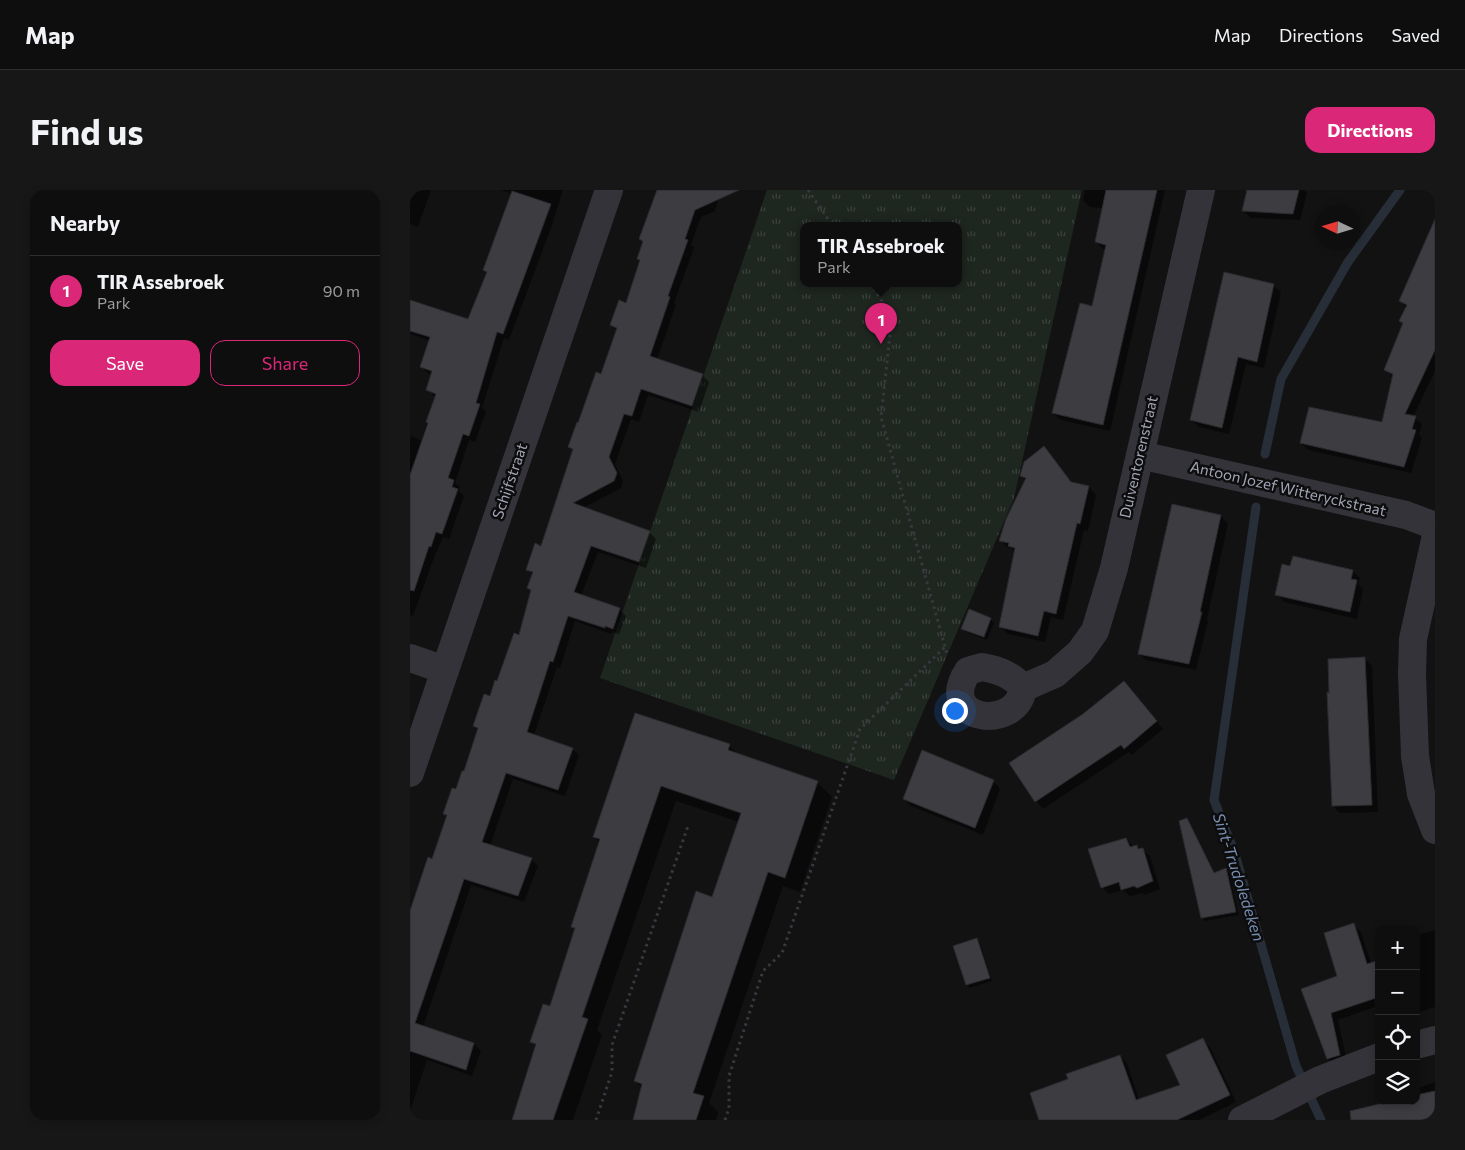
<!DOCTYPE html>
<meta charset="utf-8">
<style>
body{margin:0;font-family:Commissioner,sans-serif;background:#171717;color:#f1f3f6}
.controls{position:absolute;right:15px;bottom:15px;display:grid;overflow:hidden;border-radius:10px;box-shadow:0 2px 8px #0003}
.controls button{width:45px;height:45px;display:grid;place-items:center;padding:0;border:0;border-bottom:1px solid #2e2e2e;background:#0e0e0e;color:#f1f3f6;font:25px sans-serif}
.compass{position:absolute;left:905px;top:15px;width:45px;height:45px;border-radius:50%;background:#0e0e0e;box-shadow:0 2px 8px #0003;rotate:274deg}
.you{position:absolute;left:544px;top:520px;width:18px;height:18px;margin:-12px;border:4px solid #fff;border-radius:50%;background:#1a73e8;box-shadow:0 0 0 8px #1a73e833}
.badge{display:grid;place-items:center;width:32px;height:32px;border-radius:50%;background:#db2777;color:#fff;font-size:16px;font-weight:700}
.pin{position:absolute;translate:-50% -41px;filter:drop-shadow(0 1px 2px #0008)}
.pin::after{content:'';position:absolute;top:26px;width:18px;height:15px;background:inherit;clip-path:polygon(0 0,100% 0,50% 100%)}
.popup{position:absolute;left:390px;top:32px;width:162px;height:65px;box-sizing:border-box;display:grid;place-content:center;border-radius:10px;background:#0e0e0e;filter:drop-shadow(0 1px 4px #0005);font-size:16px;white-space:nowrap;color:#9b9c9e}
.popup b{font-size:19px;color:#f1f3f6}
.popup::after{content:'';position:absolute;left:50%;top:100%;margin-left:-10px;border:10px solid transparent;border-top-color:#0e0e0e}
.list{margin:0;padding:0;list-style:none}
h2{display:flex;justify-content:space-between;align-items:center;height:65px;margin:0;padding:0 20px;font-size:21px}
h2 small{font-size:16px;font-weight:400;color:#9b9c9e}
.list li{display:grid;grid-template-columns:32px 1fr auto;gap:15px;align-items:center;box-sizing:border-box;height:70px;padding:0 20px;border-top:1px solid #2e2e2e}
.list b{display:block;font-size:19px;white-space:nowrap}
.list p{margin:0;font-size:16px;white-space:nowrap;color:#9b9c9e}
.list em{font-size:16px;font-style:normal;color:#9b9c9e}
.actions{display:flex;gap:10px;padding:15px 20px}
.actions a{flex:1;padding:11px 0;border:1px solid #db2777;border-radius:15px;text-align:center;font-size:18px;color:#db2777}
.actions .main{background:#db2777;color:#fff}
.icon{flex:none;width:28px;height:28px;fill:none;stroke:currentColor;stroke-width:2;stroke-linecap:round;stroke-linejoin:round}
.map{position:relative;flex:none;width:1025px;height:930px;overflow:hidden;border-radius:15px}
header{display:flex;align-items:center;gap:30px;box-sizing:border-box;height:70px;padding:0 25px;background:#0e0e0e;border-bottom:1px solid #2e2e2e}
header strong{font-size:24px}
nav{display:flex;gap:28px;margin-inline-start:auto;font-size:18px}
.intro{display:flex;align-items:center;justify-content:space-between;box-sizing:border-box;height:120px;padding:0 30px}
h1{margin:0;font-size:35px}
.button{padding:12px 22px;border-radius:15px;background:#db2777;color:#fff;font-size:18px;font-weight:700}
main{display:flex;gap:30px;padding:0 30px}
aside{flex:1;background:#0e0e0e;border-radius:15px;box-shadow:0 2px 8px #0003}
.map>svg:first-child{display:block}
</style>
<header>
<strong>Map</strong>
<nav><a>Map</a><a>Directions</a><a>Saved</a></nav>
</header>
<div class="intro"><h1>Find us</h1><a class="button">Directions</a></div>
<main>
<aside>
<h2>Nearby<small></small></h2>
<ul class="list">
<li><span class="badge">1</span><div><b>TIR Assebroek</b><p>Park</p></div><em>90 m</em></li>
</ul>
<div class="actions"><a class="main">Save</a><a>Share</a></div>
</aside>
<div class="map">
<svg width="1025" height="930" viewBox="0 0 1025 930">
<defs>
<pattern id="park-tufts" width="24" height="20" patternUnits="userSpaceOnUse" patternTransform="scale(1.25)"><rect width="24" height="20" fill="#1e2620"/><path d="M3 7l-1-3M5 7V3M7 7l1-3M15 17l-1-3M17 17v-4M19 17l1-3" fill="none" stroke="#3c423e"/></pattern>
</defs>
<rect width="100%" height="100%" fill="#121213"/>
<path fill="url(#park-tufts)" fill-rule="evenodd" d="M357,0H672L604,308L484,590L190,488ZM394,35H548V93H394Z"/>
<g fill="#0007">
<path d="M0,0H21L8,37L0,34Z"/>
<path d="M90,0H153L141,38L99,150L94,148L72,218L76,222L65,252L59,250L45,293L50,297L49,302L54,306L39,349L33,347L27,362H26L3,426L0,425V246L11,250L26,207L17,200L22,185L18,183L11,177L20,151L0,144V111L59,131L78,84L74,80L102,4Z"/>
<path d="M248,0H311L305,21L291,27L281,55L284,58L264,113L266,114L247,170L292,185L299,192L289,222L238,205L229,232L221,229L205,274L213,291L211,298L173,318L239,342L246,349L236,378L188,362L171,406L209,419L216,426L209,444L202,442L201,444L165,431L150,478L147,477L124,545L162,559L169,565L155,606L103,589L80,656L121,669L128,676L114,712L61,695L13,837L64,854L71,861L62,886L17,870L0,921V723L22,670L38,627L34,623L55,583L69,540L64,536L110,447L122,401L118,398L123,385L118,379L132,357L164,261L160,257L192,186L207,140L202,135L216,114L231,71L228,69L234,52L231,49Z"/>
<path d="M675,0H755L700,241L651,230L643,223L683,118L696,60L693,59L686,52L693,18L680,17L673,10Z"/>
<path d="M838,0H894L897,3L890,30L841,28L833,21Z"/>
<path d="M1025,46V181L1003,227L1012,234L1009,245L1012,248L1001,283L898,260L891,253L973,234L984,187L975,179L994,134L991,131L997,118L990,111Z"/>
<path d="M863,95L871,102L854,178L836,174L819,244L789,237L781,230Z"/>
<path d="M634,258L663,294L679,297L686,305L678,341L674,340L653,430L641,427L635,452L598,444L590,437L606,362L602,359L597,357L590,350L616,290L612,286Z"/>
<path d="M811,326L818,334L797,429L798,431L786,480L736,470L729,463Z"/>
<path d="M881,377L943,381L950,388L948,394L953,399L947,429L874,412L867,404Z"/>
<path d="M580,429L584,433L577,450L556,442L553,439Z"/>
<path d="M955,469L962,476L968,622L930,623L923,616L921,504Z"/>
<path d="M721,500L753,539L722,565L719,562L633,619L626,611Z"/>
<path d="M226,524L319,556L329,565L407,592L422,607L390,702L373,696L299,913L308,922L306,930H224L232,898L225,891L303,708L329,632L266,611L187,840L192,845L163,930H103L127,857L121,851L140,818L166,740L162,737L190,652L184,647Z"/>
<path d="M583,591L590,599L573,645L501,616L494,609Z"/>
<path d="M776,629L780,633L805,684L816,680L819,683L829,725L795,731L792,727Z"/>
<path d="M716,649L723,656H727L730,660L732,659L740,666L750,699L735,705L733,703L720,706L713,700L699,704L692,697Z"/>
<path d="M944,735L951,742L961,773L969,770V829L965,817L928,830L937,872L925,876L918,869L893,799L929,787Z"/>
<path d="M1025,740V817L1006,823V757L1010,756L1007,745Z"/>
<path d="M567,750L570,753L582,791L560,798L557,795L544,757Z"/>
<path d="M793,850L800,857L826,912L789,930H630L660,890L710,866L717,873L729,910L772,895Z"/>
<path d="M1025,892V930H945L961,917L976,911H1006V899Z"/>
</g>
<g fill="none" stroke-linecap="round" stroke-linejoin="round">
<g stroke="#272e38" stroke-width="9">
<path d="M855,264L871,189L938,72L990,0"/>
<path d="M846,317L804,610L825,664L886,876L911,930"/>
</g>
</g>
<g fill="#3c3c41" stroke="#2c2c30">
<path d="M247,0H329L285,20L275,49L278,50L258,106L260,107L240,166L293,184L282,216L231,199L222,226L214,224L199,267L207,283L204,291L163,313L240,341L229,372L181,356L164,402L210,418L203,439L195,436V438L158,426L143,472L140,471L117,542L163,558L148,600L96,583L72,652L122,668L108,706L54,689L41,728L5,833L64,853L56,880L0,861V721L18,667L22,669L37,625L33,624L42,598L46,599L52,581H54L68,538L63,536L74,504L80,506L85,490L87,491L104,443L109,445L121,400L117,398L123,382L116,380L125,353L131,356L163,259L158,257L167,232L168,233L186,182L191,184L207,138L200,135L209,110L216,113L230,70L227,69L233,51L229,49Z"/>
<path d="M696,0H747L693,235L642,223L670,113L682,116L696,55L685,52Z"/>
<path d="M837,0H889L883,24L832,21Z"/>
<path d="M102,1L141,14L93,144L87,142L66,213L70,214L59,246L53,244L38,288L44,290L42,297L48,299L32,344L26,342L21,357L19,356L4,401L0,400V285L18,233L16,232L26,204L16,200L22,181L10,177L20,147L0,141V110L58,129L77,82L73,80Z"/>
<path d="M1025,29V160L995,224L1006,226L1002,239L1006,240L994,277L890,253L899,217L972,232L983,184L974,180L993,133L989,131L997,115L989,111Z"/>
<path d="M814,82L864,94L847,172L828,167L812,238L780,230Z"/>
<path d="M634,256L661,292L679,296L670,334L667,333L646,424L634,421L628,446L589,437L605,358L598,356L599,353L589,351L596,329L616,288L610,286L614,272Z"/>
<path d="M762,314L811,325L790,422H792L779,474L728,464Z"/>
<path d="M883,366L943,380L941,389L947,390L940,422L865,405L872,374L880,376Z"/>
<path d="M559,419L581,428L574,447L551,439Z"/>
<path d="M955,467L962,615L922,616L917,502L919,503L918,469Z"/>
<path d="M714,491L747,531L714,559L711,555L625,612L599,573L673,524Z"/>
<path d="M225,523L320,554L318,560L408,591L375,688L358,682L283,903L294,906L286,930H223L232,894L224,891L286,701L302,707L331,623L251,596L172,827L178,829L143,930H102L126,854L120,852L133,814L140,816L165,738L161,737L190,649L183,647Z"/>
<path d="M512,560L584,590L565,638L493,609Z"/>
<path d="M777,628L804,683L816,678L826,722L791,728L769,631Z"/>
<path d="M716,648L720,657L727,655L728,659L733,658L743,691L727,698L724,696L711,700L709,692L691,698L678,659Z"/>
<path d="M944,733L957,774L969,770V807L921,823L930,865L917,869L891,799L927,786L914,743Z"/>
<path d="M567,748L580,788L556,795L543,756Z"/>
<path d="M793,848L820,905L767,930H629L620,903L658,889L656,884L710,865L726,910L770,895L756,865Z"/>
<path d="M1025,901V930H941L940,921L982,911H1006V905Z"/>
</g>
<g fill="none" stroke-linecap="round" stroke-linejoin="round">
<g stroke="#383940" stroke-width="3" stroke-dasharray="2.5 4" stroke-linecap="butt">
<path d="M398,0L422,35"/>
<path d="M460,93L482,126L471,227L537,464"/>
<path d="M186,930L202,882V855L278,636"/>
<path d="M315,930L319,918V886L353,781L372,763L450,539L535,457"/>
</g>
<g stroke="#333339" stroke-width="28">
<path d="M730,265L996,325L1025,336"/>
<path d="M1025,350L1003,449L1002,484L1005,566L1011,604L1025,640"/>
<path d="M0,468L35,480"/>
<path d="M572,477C589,480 602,485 613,498C607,543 525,531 558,481Z"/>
<path d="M613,498L645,484L670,462L685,441L704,378L791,0"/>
<path d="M0,583L199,0"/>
<path d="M1006,855L1025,850"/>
<path d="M832,930L910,890L969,867"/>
</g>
</g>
<g text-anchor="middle" stroke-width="5" stroke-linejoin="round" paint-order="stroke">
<g font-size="15" fill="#a2a5b5" stroke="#0d0d0e">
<text transform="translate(729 267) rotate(-77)" y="5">Duiventorenstraat</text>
<text transform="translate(100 291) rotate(-71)" y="5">Schijfstraat</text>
<text transform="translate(878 299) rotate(13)" y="5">Antoon Jozef Witteryckstraat</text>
</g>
<g font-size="16" font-style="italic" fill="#778db2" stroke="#0d0d0e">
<text transform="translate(829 687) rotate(72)" y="6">Sint-Trudoledeken</text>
</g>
</g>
</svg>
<div class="controls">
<button>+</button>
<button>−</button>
<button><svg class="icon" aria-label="locate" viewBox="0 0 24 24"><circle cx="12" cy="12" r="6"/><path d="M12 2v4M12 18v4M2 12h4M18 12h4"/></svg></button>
<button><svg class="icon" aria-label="layers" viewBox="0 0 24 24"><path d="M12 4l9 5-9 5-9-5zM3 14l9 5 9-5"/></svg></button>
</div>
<svg class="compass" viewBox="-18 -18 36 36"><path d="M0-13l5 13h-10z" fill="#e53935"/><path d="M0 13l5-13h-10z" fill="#9b9c9e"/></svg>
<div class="you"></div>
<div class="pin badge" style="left:471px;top:154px">1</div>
<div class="popup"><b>TIR Assebroek</b>Park</div>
</div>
</main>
